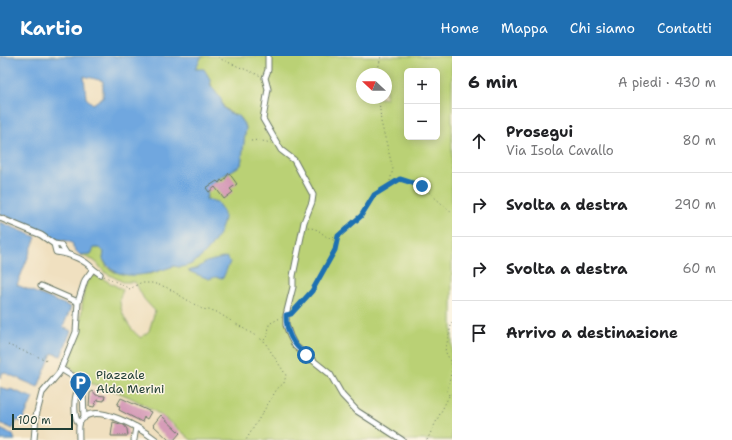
<!DOCTYPE html>
<html lang="it">
<meta charset="utf-8">
<style>
body{margin:0;font-family:"Shantell Sans",sans-serif;background:#f6f6f6;color:#202124}
.controls{position:absolute;right:12px;top:12px;display:grid;overflow:hidden;border-radius:6px;box-shadow:0 2px 10px #0003}
.controls button{width:36px;height:36px;display:grid;place-items:center;padding:0;border:0;border-bottom:1px solid #e0e0e0;background:#fff;color:#202124;font:20px sans-serif}
.compass{position:absolute;left:356px;top:12px;width:36px;height:36px;border-radius:50%;background:#fff;box-shadow:0 2px 10px #0003;rotate:292deg}
.scale{position:absolute;left:12px;bottom:10px;width:61px;box-sizing:border-box;padding-left:4px;border:2px solid #1f3d34;border-top:0;font-size:11px;line-height:14px;white-space:nowrap;color:#1f3d34;-webkit-text-stroke:3px #fcf5e5;paint-order:stroke}
.stop{position:absolute;width:12px;height:12px;margin:-9px;border:3px solid #1f6fb2;border-radius:50%;background:#fff}
.stop.end{background:#1f6fb2;border-color:#fff;box-shadow:0 1px 4px #0008}
.list{margin:0;padding:0;list-style:none}
h2{display:flex;justify-content:space-between;align-items:center;height:52px;margin:0;padding:0 16px;font-size:17px}
h2 small{font-size:13px;font-weight:400;color:#757577}
.list li{display:grid;grid-template-columns:26px 1fr auto;gap:12px;align-items:center;box-sizing:border-box;height:64px;padding:0 16px;border-top:1px solid #e0e0e0}
.list b{display:block;font-size:15px;white-space:nowrap}
.list p{margin:0;font-size:13px;white-space:nowrap;color:#757577}
.list em{font-size:13px;font-style:normal;color:#757577}
.icon{flex:none;width:22px;height:22px;fill:none;stroke:currentColor;stroke-width:2;stroke-linecap:round;stroke-linejoin:round}
.map{position:relative;flex:none;width:452px;height:384px;overflow:hidden}
header{display:flex;align-items:center;gap:24px;box-sizing:border-box;height:56px;padding:0 20px;background:#1f6fb2;color:#fff}
header strong{font-size:19px}
nav{display:flex;gap:22px;margin-inline-start:auto;font-size:14px}
main{display:flex}
aside{flex:1;background:#fff}
.map>svg:first-child{display:block}
</style>
<header>
<strong>Kartio</strong>
<nav><a>Home</a><a>Mappa</a><a>Chi siamo</a><a>Contatti</a></nav>
</header>
<main>
<div class="map">
<svg width="452" height="384" viewBox="0 0 452 384">
<rect width="100%" height="100%" fill="#fcf5e5"/>
<filter id="ink" filterUnits="userSpaceOnUse"><feTurbulence type="fractalNoise" baseFrequency=".025" numOctaves="2"/><feDisplacementMap in="SourceGraphic" scale="8" xChannelSelector="R" yChannelSelector="G"/><feConvolveMatrix kernelMatrix="1 2 1 2 8 2 1 2 1" color-interpolation-filters="sRGB"/></filter>
<filter id="wash" filterUnits="userSpaceOnUse"><feTurbulence type="fractalNoise" baseFrequency=".012" numOctaves="4" result="noise"/><feDisplacementMap in="SourceGraphic" scale="16" xChannelSelector="R" yChannelSelector="G"/><feGaussianBlur stdDeviation="0.9" result="paint"/><feColorMatrix in="noise" values="0 0 0 0 0 0 0 0 0 0 0 0 0 0 0 0 0 1.4 0 .05"/><feComposite in="paint" operator="in"/></filter>
<g filter="url(#wash)">
<rect width="100%" height="100%" fill="#f0e0c0"/>
<path fill="#bad175" stroke="#6c8754" fill-rule="evenodd" d="M202,0H452V384H191C161,356 124,333 82,326L77,317L68,309C73,293 78,278 81,261C83,248 82,230 91,219L98,220L123,234C122,237 119,242 120,246C121,259 131,275 141,282L149,275L155,255L144,243L135,226H123L104,216L97,207L93,204L80,199L91,198L94,192H100L104,196L103,203L107,211L114,216L150,218L174,210L190,209L201,200L216,183C212,167 198,138 215,125C223,119 233,114 241,109L246,71C244,68 241,63 239,61C236,58 231,58 228,55C222,50 210,30 210,23L195,13ZM407,15H437V81H407ZM362,18H386V42H362Z"/>
<g fill="#70a7df" stroke="#48728a" fill-rule="evenodd">
<path d="M0,0H202L195,13H204L210,23L211,30L221,43L223,51L229,57L238,60L246,71L241,109C233,114 211,126 208,133C206,136 207,140 206,143L217,146C219,150 224,155 224,159C225,179 195,218 174,210C151,218 117,229 103,203L104,196L100,192H94L91,198L80,199L73,192V188L68,185L52,183L40,174L0,158ZM84,20L103,25V41L93,48L86,42Z"/>
<path d="M0,166L36,181L17,229L71,251L63,271L71,275L61,300L52,297L38,331L3,316L0,322Z"/>
<path d="M227,201L230,206L223,222L215,221L209,223L188,215L198,212L206,206Z"/>
<path d="M0,331L9,335L10,333L33,342L22,366L17,364L13,373L0,367Z"/>
<path d="M0,373L13,379L15,384H0Z"/>
</g>
<g id="blocks">
<g fill="#d69cb8">
<path d="M229,117L237,128L230,133L233,136L224,143L215,131L209,136L206,132L217,125L219,127L221,124L223,126Z"/>
<path d="M93,335L96,339L105,340L104,345L97,344L94,351L89,350L90,337Z"/>
<path d="M121,342L151,356L147,363L144,361L142,366L119,354L120,350L117,349Z"/>
<path d="M161,359L180,377L174,384H169L153,369Z"/>
<path d="M113,366L124,369L127,373L128,380H111Z"/>
</g>
</g>
</g>
<g filter="url(#ink)">
<use href="#blocks" fill-opacity="0" stroke="#687665" stroke-width="1"/>
<g fill="none" stroke-linecap="round" stroke-linejoin="round">
<defs>
<g id="minor">
<path d="M268,0V14L265,22L268,33L263,63L281,94L294,104L313,139L312,146L304,166L293,220V231L286,259V269L290,280L295,290L330,318L342,339L357,355L402,384"/>
<path d="M0,162L41,179L54,188L61,189L66,197"/>
<path d="M54,188L56,196C70,198 83,202 93,213"/>
<path d="M41,230L78,246"/>
<path d="M61,313L74,321L78,333"/>
<path d="M79,368C73,360 74,342 78,333L83,335L84,362"/>
<path d="M34,384L36,360L42,337L59,317L67,298L76,276L78,246L85,224L93,213L100,218"/>
<path d="M79,384C79,379 78,370 80,366C93,343 143,374 156,384"/>
<path d="M134,384L136,371"/>
</g>
</defs>
<use href="#minor" stroke="#687665" stroke-width="7"/>
<g stroke="#687665" stroke-width="1" stroke-dasharray="1 3" stroke-linecap="butt">
<path d="M218,2L261,20"/>
<path d="M377,18L381,0"/>
<path d="M379,42L381,66L393,113L389,129"/>
<path d="M251,85L258,84L271,87"/>
<path d="M308,171L318,174L328,182L338,181L361,160L374,139L400,123L422,130L452,157"/>
<path d="M329,182L337,186"/>
<path d="M104,220L130,233L140,227H152L166,231L202,253L215,255L264,285L286,319L284,327L277,333L246,384"/>
<path d="M291,258C308,245 333,202 338,181"/>
<path d="M452,266L445,295L451,306L452,312"/>
<path d="M264,284L268,280L269,268L282,261"/>
<path d="M8,289L49,305"/>
<path d="M449,339L447,335L452,313"/>
<path d="M427,384L449,340L452,338"/>
</g>
<use href="#minor" stroke="#fff" stroke-width="5"/>
</g>
</g>
<g fill="none" stroke-linecap="round" stroke-linejoin="round" filter="url(#ink)">
<path stroke="#1f6fb2" stroke-width="5" d="M306,299C292,288 286,276 286,259L291,258L312,235L335,194L338,180L361,160L374,139L400,123L422,130"/>
</g>
<defs>
<symbol id="parking-pin" viewBox="-11 -11 22 30"><path d="M0 17L-7.5 6A9.5 9.5 0 1 1 7.5 6Z" fill="#1f6fb2" stroke="#fcf5e5"/><path d="M-3.5-5.5H1a3.5 3.5 0 0 1 0 7H-1V5.5H-3.5ZM-1-3.4V-.6H.8a1.4 1.4 0 0 0 0-2.8Z" fill="#fff"/></symbol>
</defs>
<g fill-rule="evenodd">
<use href="#parking-pin" x="68" y="314" width="25" height="34"/>
</g>
<g text-anchor="middle" stroke-width="3" stroke-linejoin="round" paint-order="stroke">
<g font-size="12" fill="#1f3d34" stroke="#fcf5e5" text-anchor="start">
<text x="96" y="323">Piazzale<tspan x="96" dy="14">Alda Merini</tspan></text>
</g>
</g>
</svg>
<div class="controls">
<button>+</button>
<button>−</button>
</div>
<svg class="compass" viewBox="-18 -18 36 36"><path d="M0-13l5 13h-10z" fill="#e53935"/><path d="M0 13l5-13h-10z" fill="#757577"/></svg>
<div class="scale">100 m</div>
<div class="stop" style="left:306px;top:299px"></div>
<div class="stop end" style="left:422px;top:130px"></div>
</div>
<aside>
<h2>6 min<small>A piedi · 430 m</small></h2>
<ul class="list">
<li><svg class="icon" aria-label="ahead" viewBox="0 0 24 24"><path d="M12 20V5M6 11l6-6 6 6"/></svg><div><b>Prosegui</b><p>Via Isola Cavallo</p></div><em>80 m</em></li>
<li><svg class="icon" aria-label="right" viewBox="0 0 24 24"><path d="M7 20v-9h11M14 6l5 5-5 5"/></svg><div><b>Svolta a destra</b></div><em>290 m</em></li>
<li><svg class="icon" aria-label="right" viewBox="0 0 24 24"><path d="M7 20v-9h11M14 6l5 5-5 5"/></svg><div><b>Svolta a destra</b></div><em>60 m</em></li>
<li><svg class="icon" aria-label="arrive" viewBox="0 0 24 24"><path d="M6 21V4h12l-3 4 3 4H6"/></svg><div><b>Arrivo a destinazione</b></div></li>
</ul>
</aside>
</main>
